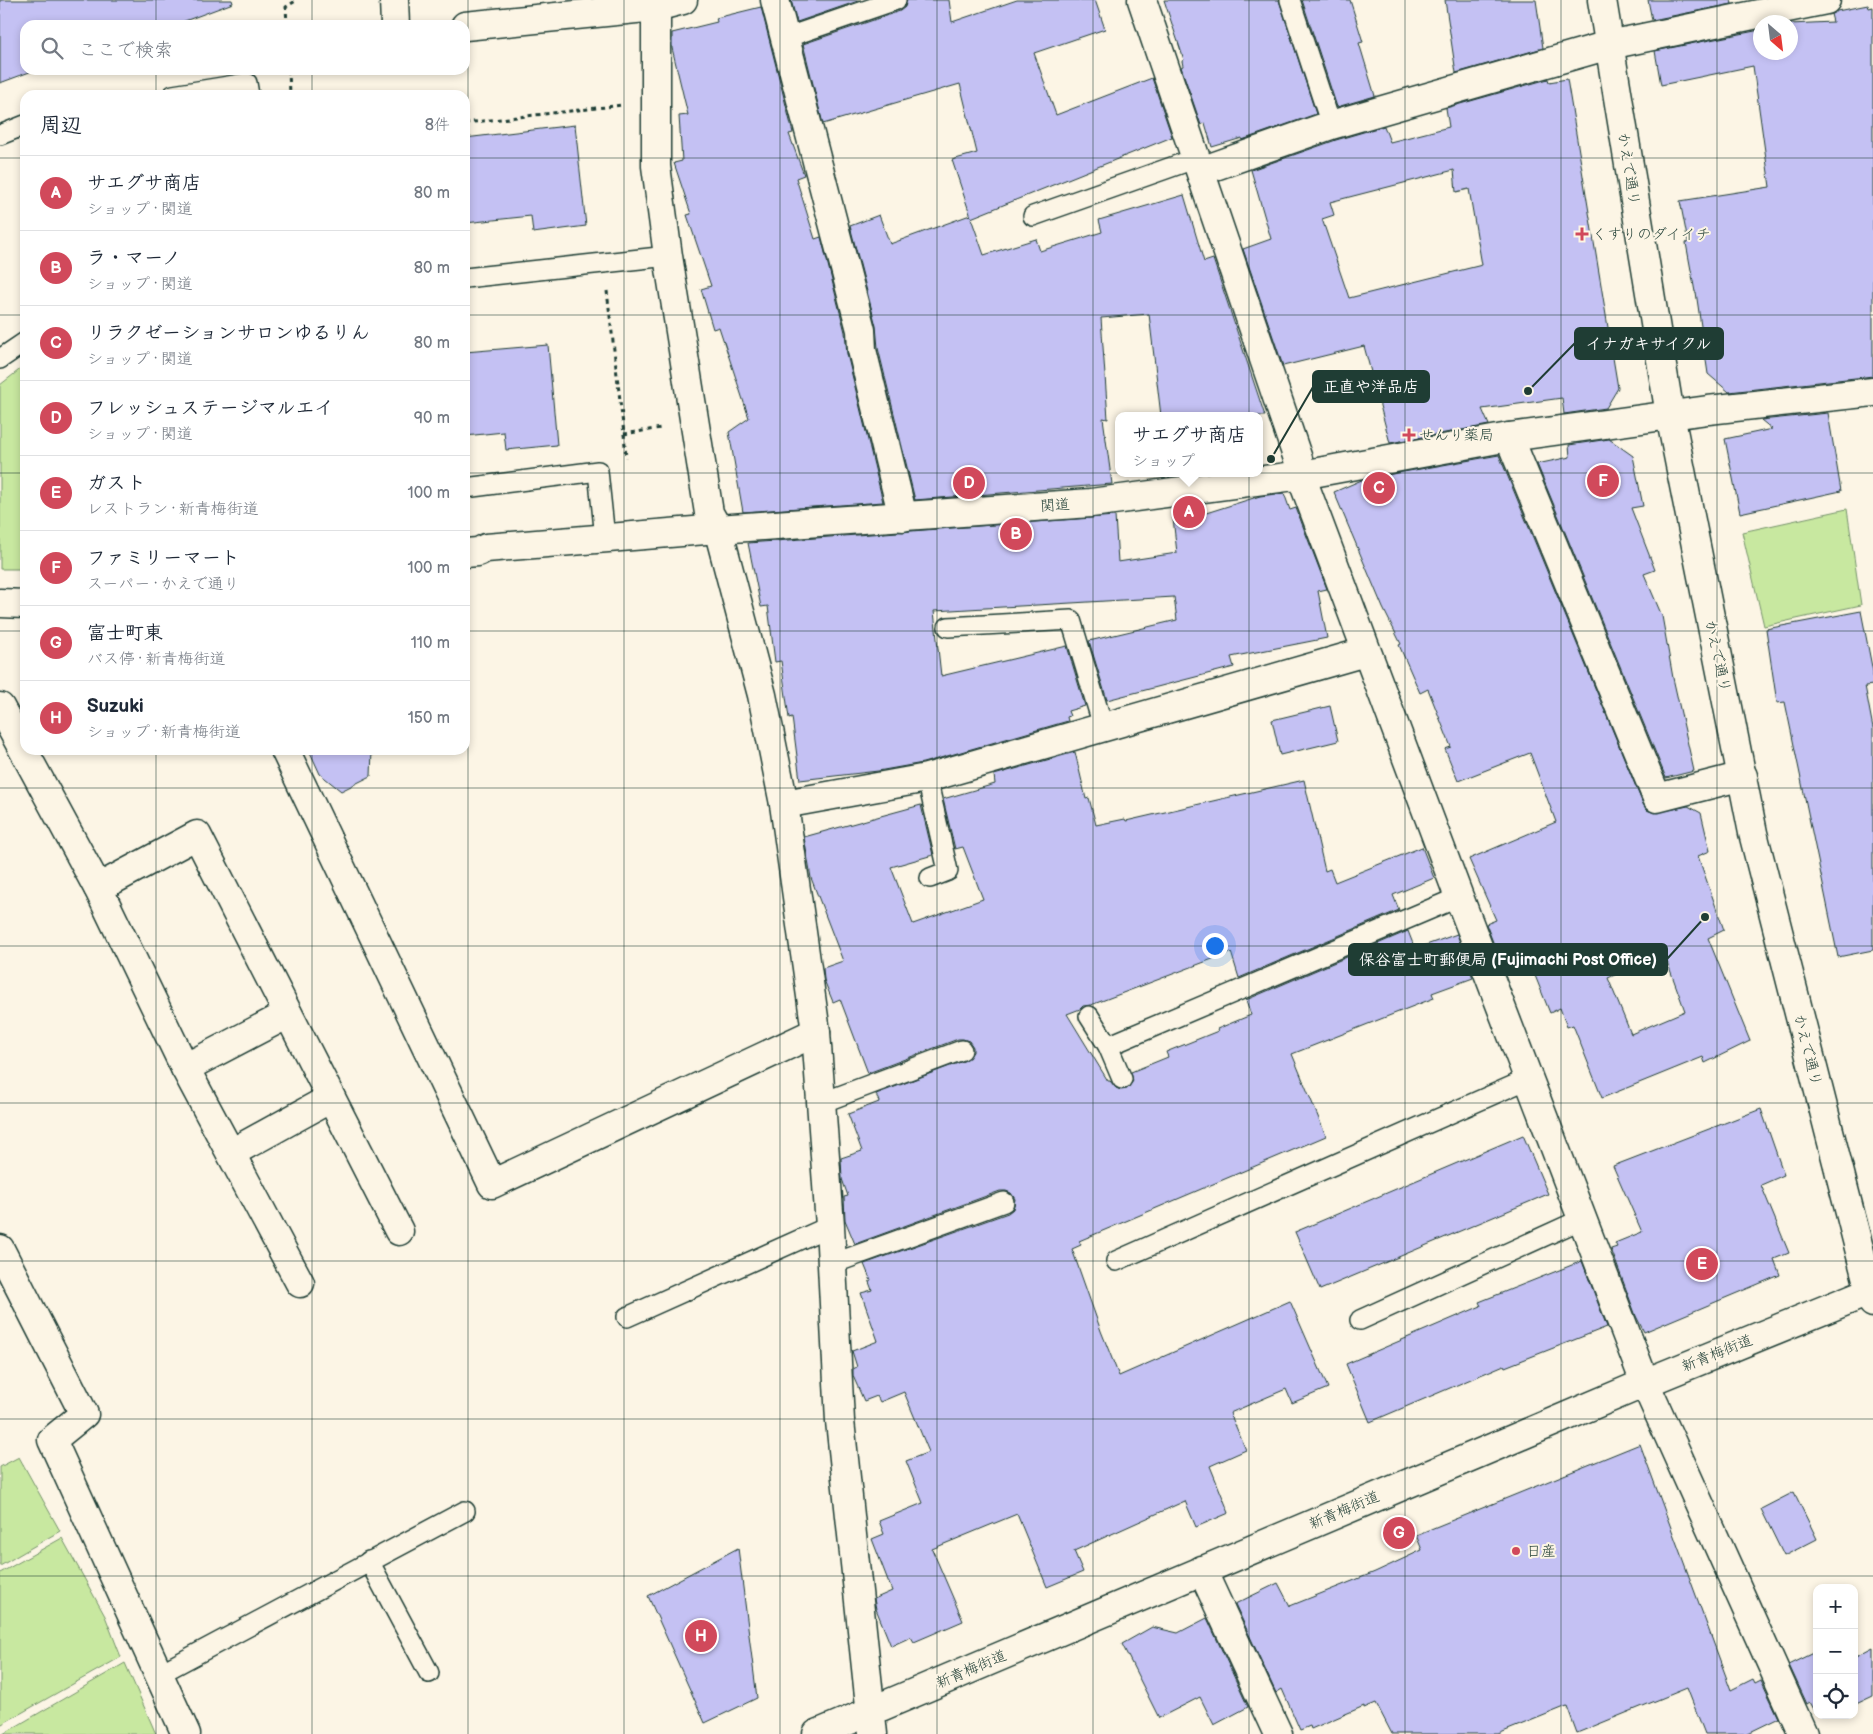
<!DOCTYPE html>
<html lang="ja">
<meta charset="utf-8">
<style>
body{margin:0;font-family:"Balsamiq Sans","Klee One",sans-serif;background:#f6f6f7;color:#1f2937}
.controls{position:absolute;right:15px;bottom:15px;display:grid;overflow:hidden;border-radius:10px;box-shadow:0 2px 8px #0003}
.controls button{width:45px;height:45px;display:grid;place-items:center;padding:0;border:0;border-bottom:1px solid #e0e1e3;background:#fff;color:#1f2937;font:25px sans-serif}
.compass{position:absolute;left:1753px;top:15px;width:45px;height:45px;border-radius:50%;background:#fff;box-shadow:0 2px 8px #0003;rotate:152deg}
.you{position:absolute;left:1214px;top:945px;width:18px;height:18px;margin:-12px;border:4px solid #fff;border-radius:50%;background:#1a73e8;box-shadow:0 0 0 8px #1a73e833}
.badge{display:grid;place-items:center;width:32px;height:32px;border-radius:50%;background:#d1495b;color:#fff;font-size:16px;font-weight:700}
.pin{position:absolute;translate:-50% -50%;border:2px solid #fff;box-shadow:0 1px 5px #0006}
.popup{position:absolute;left:1115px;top:412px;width:148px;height:65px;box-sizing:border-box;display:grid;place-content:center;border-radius:10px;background:#fff;filter:drop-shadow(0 1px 4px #0005);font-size:16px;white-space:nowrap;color:#747a83}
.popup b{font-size:19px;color:#1f2937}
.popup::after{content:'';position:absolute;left:50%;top:100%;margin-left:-10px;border:10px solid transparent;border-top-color:#fff}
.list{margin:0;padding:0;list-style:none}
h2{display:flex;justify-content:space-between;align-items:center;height:65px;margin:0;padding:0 20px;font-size:21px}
h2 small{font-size:16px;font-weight:400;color:#747a83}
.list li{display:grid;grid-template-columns:32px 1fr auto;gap:15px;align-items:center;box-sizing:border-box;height:75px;padding:0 20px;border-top:1px solid #e0e1e3}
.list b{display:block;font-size:19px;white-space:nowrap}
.list p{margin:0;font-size:16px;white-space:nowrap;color:#747a83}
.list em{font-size:16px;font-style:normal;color:#747a83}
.icon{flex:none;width:28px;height:28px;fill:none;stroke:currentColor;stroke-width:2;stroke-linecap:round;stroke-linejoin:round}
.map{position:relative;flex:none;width:1873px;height:1734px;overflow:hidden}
.search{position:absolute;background:#fff;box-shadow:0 2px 8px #0003;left:20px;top:20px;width:450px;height:55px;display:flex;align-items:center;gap:12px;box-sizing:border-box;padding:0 18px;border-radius:15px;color:#747a83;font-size:19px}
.panel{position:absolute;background:#fff;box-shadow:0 2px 8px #0003;left:20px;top:90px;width:450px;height:665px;border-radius:15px}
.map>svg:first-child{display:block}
</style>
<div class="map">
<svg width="1873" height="1734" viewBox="0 0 1873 1734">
<rect width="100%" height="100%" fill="#fcf5e5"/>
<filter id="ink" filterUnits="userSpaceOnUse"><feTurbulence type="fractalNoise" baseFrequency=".02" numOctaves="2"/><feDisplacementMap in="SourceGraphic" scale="10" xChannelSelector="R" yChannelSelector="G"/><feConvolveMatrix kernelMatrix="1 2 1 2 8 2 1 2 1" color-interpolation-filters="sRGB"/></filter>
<g filter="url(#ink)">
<g fill="#c8e8a0" stroke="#74926a">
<path d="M23,367H25V569H0V385Z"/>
<path d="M1847,509L1861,605L1764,626L1742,532Z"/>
<path d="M19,1457L60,1531L0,1566V1467Z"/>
<path d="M62,1538L105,1616L121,1657L0,1725V1573Z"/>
<path d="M125,1663L156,1734H3Z"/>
</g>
<g fill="#c4c1f3" stroke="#1f3d34" fill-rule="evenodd">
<path d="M0,0H232L233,3L174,25H25V70H35L0,83Z"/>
<path d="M791,0H861L797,22Z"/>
<path d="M907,0H949L952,22L1017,0H1095L1105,29L1034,53L1056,115L1152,78L1172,137L971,218L984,255L1036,239L1040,251L1102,232L1099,220L1184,195L1204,262L1213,259L1265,416H1161L1149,314L1101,318L1108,419L1103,418L1112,484L915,500L878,348L876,326L850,226L879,215L890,244L970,215L971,217L952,160L977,153L960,84L823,124L803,44L900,11L905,7Z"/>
<path d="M1164,0H1279L1316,114L1242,140V138L1212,147L1205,123L1201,125L1181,67L1183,66L1182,61L1184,60Z"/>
<path d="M1302,0H1350L1363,42L1359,43L1375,96L1337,107Z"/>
<path d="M1445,0H1536L1543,48L1456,73Z"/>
<path d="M1648,0H1731L1732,4L1652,20Z"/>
<path d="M1868,5L1869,8L1873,7V376L1729,392L1708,374L1696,292H1695L1686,243L1688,242L1680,201L1770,187L1753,66L1661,85L1655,51L1760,30V52H1790V24L1833,22L1831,14L1837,11Z"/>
<path d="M761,7L793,133L789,134L804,175L796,178L815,239L821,237L845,332L847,354L883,502L743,512L729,432L749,418L719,327L713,329L701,289L711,286L687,215L691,214L674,163L682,161L679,116L688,115L672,48V33L717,22L716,18Z"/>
<path d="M1548,79L1549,82L1567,79L1618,388L1606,408L1564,414L1562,398L1482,409L1489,425L1390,443L1364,346L1283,366L1243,249L1271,239L1251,170L1336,140L1384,126L1390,142L1449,127L1446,108ZM1454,170L1456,192L1469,189L1482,265L1349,298L1322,219L1334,215L1330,202Z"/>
<path d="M575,125L586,226L533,233L531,216L465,223V138Z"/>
<path d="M548,345L557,445L506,450L504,432L465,436V352Z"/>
<path d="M1828,413L1841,491L1740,513L1725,439L1772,429L1761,420Z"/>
<path d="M1609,439L1633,456L1643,506L1631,508L1655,570L1644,574L1662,616L1673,678L1694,771L1666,778L1537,464L1570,457L1569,445Z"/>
<path d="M1499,455L1643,804L1647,810L1654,813L1688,806L1701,813L1710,851L1698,856L1724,930L1708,938L1750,1041L1705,1063L1703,1057L1602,1098L1573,1025L1567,1027L1560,1008L1550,1013L1530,963L1522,966L1520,962L1503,968L1486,924L1496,920L1469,859L1556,822L1530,753L1458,781L1445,749L1451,747L1428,689L1420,693L1399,645L1401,644L1383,608L1334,492L1364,479ZM1664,953L1685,1011L1631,1034L1608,978Z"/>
<path d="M1284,493L1290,510L1296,508L1327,589L1318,591L1327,638L1231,657L1234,667L1107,700L1089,641L1177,620L1174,597L934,611L941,676L1067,646L1085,706L1068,711L1070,716L1067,717L1068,721L923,763L878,771L800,780L792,717L789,718L781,661L775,662L768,606L761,607L748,543L1115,516L1118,562L1177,553L1172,509L1202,506L1203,514L1260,496Z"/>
<path d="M1861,611L1873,672V685L1865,686L1873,728V950L1838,957L1785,702L1777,703L1766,629Z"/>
<path d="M1330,706L1338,741L1280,755L1272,720Z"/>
<path d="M309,750H372L371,776L341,791L320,774Z"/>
<path d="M1075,752L1086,799L1089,798L1096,825L1125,819L1126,821L1304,780L1325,871L1330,869L1335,882L1422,847L1434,878L1393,895L1399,910L1239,978L1231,952L1091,1005L1083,1006L1080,1009L1067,1014L1108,1081H1110L1116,1088L1121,1090L1127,1089L1133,1081L1131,1072L1168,1057L1166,1052L1218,1031L1217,1029L1251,1015L1246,1000L1408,931L1415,949L1457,934L1473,978L1432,993L1434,998L1292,1054L1326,1136L1079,1241L1081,1245L1072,1249L1101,1331L1119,1376L1290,1301L1328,1388L1292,1403L1286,1389L1230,1413L1246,1450L1210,1466L1229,1513L1196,1527L1185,1501L1074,1551L1083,1572L1047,1587L1017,1514L932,1549L963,1621L914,1642L911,1637L891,1646L876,1609L874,1599L892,1591L872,1539L884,1534L879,1521L923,1503L906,1461L929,1452L904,1392L880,1402L877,1396L864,1401L853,1376V1369L857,1367L852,1351L878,1341L861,1293L872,1290L869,1282L871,1281L864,1264L1008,1213L1013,1209L1015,1199L1011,1193L1006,1191H1000L855,1244L845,1220L844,1197L848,1196L842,1179L841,1158L862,1151L848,1114L879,1102L876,1094L966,1060L973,1052V1047L969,1041L963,1039H958L868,1073L840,999L833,1002L824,980L823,968L843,961L811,878L804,837L921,805L933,855L891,867L913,924L983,899L963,847L955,849L943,799L995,784L994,775Z"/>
<path d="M1761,1109L1784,1175L1761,1185L1789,1253L1774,1259L1780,1275L1644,1332L1636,1316L1611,1249L1617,1247L1615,1243L1642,1232L1613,1166Z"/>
<path d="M1523,1135L1548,1194L1320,1290L1295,1232Z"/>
<path d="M1582,1261L1607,1327L1505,1367L1504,1365L1370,1422L1346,1364L1481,1306L1479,1302Z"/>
<path d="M1640,1444L1731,1690L1753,1679L1755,1683L1761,1680L1779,1718L1746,1734H1705L1687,1688L1577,1733L1567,1706L1498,1734H1392L1376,1703L1364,1708V1706L1311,1729L1310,1726L1300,1730L1282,1689L1276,1693L1235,1604L1278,1583L1290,1606L1375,1572L1422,1550L1416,1535Z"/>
<path d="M1794,1492L1817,1539L1784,1556L1761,1509Z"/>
<path d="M738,1548L757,1698L705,1723L648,1596Z"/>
<path d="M1207,1618L1248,1707L1214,1725L1200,1697L1159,1718L1122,1644L1152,1627L1178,1633Z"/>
<path d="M1873,1648V1696L1854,1705V1658Z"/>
<path d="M1816,1652L1817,1653V1715L1810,1702L1807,1704L1789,1665Z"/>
</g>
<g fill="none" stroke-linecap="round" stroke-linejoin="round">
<defs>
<g id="lane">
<path d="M1290,0L1331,125"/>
<path d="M785,38L896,0"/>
<path d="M173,95L247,83L249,95"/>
<path d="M0,135L25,125"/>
<path d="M1033,216L1197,158"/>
<path d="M465,278L668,256"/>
<path d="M0,359L25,342"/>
<path d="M465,488L598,471L605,538"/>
<path d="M948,627L1071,620L1103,726"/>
<path d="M927,778L948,871L930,878"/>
<path d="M1089,1016L1108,1046L1122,1079"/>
<path d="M1108,1046L1459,897"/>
<path d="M821,1103L962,1050"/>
<path d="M1116,1261L1528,1079"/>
<path d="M832,1264L1004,1202"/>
<path d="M627,1317L830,1226"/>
<path d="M1360,1320L1582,1219"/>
<path d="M369,1561L429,1673"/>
<path d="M159,1674L465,1511"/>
</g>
<g id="street">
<path d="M394,0L395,25"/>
<path d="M656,0V166L668,256L709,513L718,529L762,695L784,804L816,1032L830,1226L840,1421L873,1734"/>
<path d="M775,0L861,330L862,350L903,517"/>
<path d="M1142,0L1298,459L1304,484L1459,897L1645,1383L1803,1734"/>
<path d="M465,26L656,7L683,0"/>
<path d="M1201,171L1331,125L1609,45L1826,0"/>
<path d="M1509,437L1657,798L1743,776"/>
<path d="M465,553L478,552L486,548L718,529L1091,503L1302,475L1509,437L1708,410L1873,392"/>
<path d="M0,603L25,604"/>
<path d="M0,707L98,888L185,1068L300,1283"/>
<path d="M285,750L492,1184L816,1032"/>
<path d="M784,804L927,778L1365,652"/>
<path d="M98,888L197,835L399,1231"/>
<path d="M185,1068L288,1014"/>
<path d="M231,1153L331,1098"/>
<path d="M0,1249L84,1414L52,1440L186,1734"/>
<path d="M1202,1570L1278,1734"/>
</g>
<g id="secondary">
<path d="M1602,0L1670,415L1753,833L1873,1303"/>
<path d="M817,1734L1645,1383L1873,1290"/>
</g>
</defs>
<use href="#lane" stroke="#1f3d34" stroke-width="22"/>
<use href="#street" stroke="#1f3d34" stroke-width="31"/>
<use href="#secondary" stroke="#1f3d34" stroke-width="31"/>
<g stroke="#1f3d34" stroke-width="3" stroke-dasharray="4 4" stroke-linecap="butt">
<path d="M287,25L286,7L297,0"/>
<path d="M289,70L290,95"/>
<path d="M465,123L623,105"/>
<path d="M607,291L624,434L661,428"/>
<path d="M624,434L626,458"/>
</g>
<use href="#lane" stroke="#fcf5e5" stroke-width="19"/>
<use href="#street" stroke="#fcf5e5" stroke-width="28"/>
<use href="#secondary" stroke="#fcf5e5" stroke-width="28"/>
</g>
</g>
<path fill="none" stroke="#1f3d34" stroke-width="1" stroke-opacity="0.55" d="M156,0V25M312,0V25M468,0V1734M624,0V1734M780,0V1734M937,0V1734M1093,0V1734M1249,0V1734M1405,0V1734M1561,0V1734M1717,0V1734M156,70V95M312,70V95M0,158H25M465,158H1873M0,315H25M465,315H1873M0,473H25M465,473H1873M0,631H25M465,631H1873M156,750V1734M312,750V1734M0,788H1873M0,946H1873M0,1103H1873M0,1261H1873M0,1419H1873M0,1576H1873"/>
<g fill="#d1495b" stroke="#fcf5e5" stroke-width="2">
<path d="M1579.5 226.5h5v5h5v5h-5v5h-5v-5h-5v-5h5z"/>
<path d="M1406.5 427.5h5v5h5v5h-5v5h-5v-5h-5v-5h5z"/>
<circle cx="1516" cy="1551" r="5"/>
</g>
<g text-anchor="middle" stroke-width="4" stroke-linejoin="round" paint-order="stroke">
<g font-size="15" fill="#1f3d34" stroke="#fcf5e5">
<text transform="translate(1629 169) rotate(81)" y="5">かえで通り</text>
<text transform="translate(1055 505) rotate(-4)" y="5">関道</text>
<text transform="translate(1718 656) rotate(78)" y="5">かえで通り</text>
<text transform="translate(1808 1050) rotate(76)" y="5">かえで通り</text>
<text transform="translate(1717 1353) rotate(-22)" y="5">新青梅街道</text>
<text transform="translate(1344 1510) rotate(-23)" y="5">新青梅街道</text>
<text transform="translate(971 1669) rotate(-23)" y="5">新青梅街道</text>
</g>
<g font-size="15" fill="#1f3d34" stroke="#fcf5e5" text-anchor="start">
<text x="1592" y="239">くすりのダイイチ</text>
<text x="1419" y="440">せんり薬局</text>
<text x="1526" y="1556">日産</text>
</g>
</g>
<path fill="none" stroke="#1f3d34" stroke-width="2" d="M1528 391L1575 343M1271 459L1313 387M1705 917L1667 959"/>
<g fill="#1f3d34" stroke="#fcf5e5" stroke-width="2">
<circle cx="1528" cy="391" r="5"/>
<circle cx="1271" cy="459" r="5"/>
<circle cx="1705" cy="917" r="5"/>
</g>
<g fill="#1f3d34" stroke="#1f3d34" stroke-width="2">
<rect x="1575" y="328" width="148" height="31" rx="5"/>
<rect x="1313" y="371" width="116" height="31" rx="5"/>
<rect x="1349" y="944" width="318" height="31" rx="5"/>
</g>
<g font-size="16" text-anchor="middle" font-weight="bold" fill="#fff">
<text x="1649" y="349">イナガキサイクル</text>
<text x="1371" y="392">正直や洋品店</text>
<text x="1508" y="965">保谷富士町郵便局 (Fujimachi Post Office)</text>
</g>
</svg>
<div class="controls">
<button>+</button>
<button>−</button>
<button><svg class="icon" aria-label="locate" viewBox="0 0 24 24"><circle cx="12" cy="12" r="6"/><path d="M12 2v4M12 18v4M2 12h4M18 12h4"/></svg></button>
</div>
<svg class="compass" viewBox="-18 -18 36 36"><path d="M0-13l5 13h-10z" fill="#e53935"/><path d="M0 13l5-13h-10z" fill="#747a83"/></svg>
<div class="you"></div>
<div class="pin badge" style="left:1189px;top:512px">A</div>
<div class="popup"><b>サエグサ商店</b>ショップ</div>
<div class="pin badge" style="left:1016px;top:534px">B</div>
<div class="pin badge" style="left:1379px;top:488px">C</div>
<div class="pin badge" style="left:969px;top:483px">D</div>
<div class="pin badge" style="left:1702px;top:1264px">E</div>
<div class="pin badge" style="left:1603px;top:481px">F</div>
<div class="pin badge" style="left:1399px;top:1533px">G</div>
<div class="pin badge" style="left:701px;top:1636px">H</div>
<div class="search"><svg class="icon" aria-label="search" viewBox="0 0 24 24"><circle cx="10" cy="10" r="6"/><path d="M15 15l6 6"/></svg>ここで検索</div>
<section class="panel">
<h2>周辺<small>8件</small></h2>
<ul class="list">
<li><span class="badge">A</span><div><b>サエグサ商店</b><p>ショップ · 関道</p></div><em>80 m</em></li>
<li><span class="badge">B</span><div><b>ラ・マーノ</b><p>ショップ · 関道</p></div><em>80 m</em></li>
<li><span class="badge">C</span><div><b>リラクゼーションサロンゆるりん</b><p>ショップ · 関道</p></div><em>80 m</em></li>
<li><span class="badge">D</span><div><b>フレッシュステージマルエイ</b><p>ショップ · 関道</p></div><em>90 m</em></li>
<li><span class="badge">E</span><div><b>ガスト</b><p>レストラン · 新青梅街道</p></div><em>100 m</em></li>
<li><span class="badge">F</span><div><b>ファミリーマート</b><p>スーパー · かえで通り</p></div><em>100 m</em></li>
<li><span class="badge">G</span><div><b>富士町東</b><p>バス停 · 新青梅街道</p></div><em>110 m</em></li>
<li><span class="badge">H</span><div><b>Suzuki</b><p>ショップ · 新青梅街道</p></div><em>150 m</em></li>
</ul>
</section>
</div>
